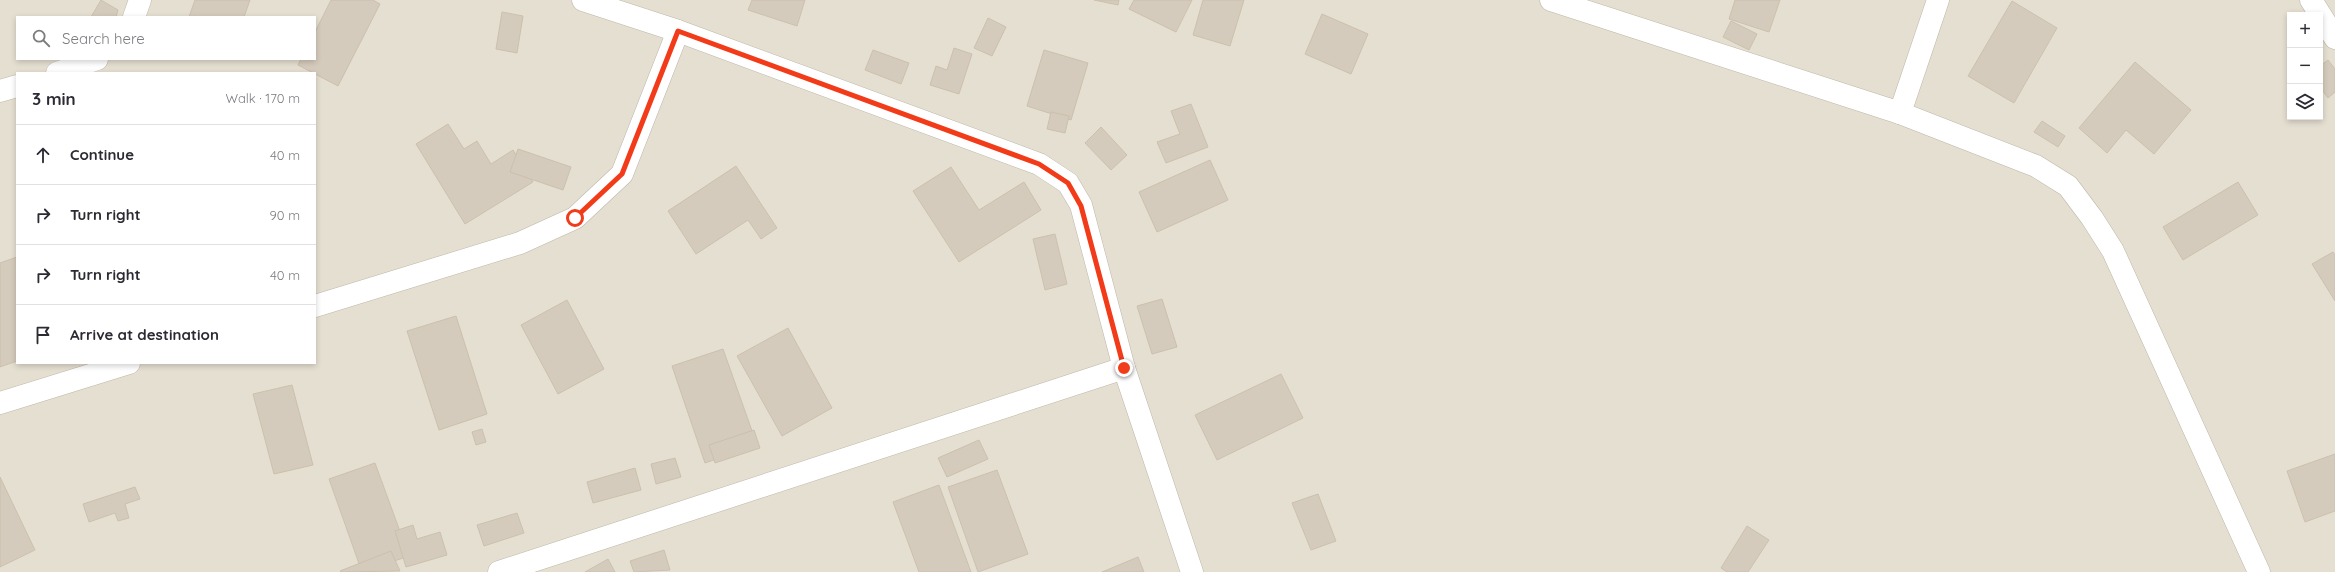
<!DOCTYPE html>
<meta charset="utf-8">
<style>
body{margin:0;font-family:Quicksand,sans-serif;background:#f2f2f3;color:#2b2b33}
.controls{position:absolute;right:12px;top:12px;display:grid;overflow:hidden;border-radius:0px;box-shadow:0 2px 6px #0003}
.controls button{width:36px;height:36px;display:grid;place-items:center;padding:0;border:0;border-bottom:1px solid #e1e1e2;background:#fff;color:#2b2b33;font:20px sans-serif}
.stop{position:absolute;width:12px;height:12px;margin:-9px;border:3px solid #f23b19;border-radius:50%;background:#fff}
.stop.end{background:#f23b19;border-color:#fff;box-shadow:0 1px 4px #0008}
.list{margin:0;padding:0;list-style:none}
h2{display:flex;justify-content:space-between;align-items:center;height:52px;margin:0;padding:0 16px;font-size:17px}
h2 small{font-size:13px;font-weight:400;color:#7c7c81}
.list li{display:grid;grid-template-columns:26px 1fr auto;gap:12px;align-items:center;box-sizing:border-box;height:60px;padding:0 16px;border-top:1px solid #e1e1e2}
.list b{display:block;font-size:15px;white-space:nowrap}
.list em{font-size:13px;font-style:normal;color:#7c7c81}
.icon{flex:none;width:22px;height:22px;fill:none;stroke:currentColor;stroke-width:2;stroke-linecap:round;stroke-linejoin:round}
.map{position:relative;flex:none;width:2335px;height:572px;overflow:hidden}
.search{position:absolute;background:#fff;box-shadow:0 2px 6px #0003;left:16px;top:16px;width:300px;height:44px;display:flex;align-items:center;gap:10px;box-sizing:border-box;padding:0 14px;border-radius:0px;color:#7c7c81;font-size:15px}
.panel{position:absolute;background:#fff;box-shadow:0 2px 6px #0003;left:16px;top:72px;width:300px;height:292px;border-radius:0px}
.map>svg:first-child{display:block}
</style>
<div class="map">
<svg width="2335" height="572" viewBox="0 0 2335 572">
<rect width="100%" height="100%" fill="#f1ede3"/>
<path fill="#e5dfd1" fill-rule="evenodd" d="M0,0H2335V572H0ZM2290,15H2320V117H2290ZM17,17H315V59H17ZM17,73H315V363H17Z"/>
<g fill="#d5cbbc" stroke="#ccc0ad">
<path d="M101,0L118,10L116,17H91Z"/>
<path d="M195,0H250L244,17H189Z"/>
<path d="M331,0H373L380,4L338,86L298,65L301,59H315V32Z"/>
<path d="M752,0H805L797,26L748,10Z"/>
<path d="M1094,0H1119L1118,5Z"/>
<path d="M1134,0H1192L1176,32L1129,9Z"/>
<path d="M1203,0H1244L1230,46L1193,35Z"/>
<path d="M1735,0H1780L1769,32L1729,19Z"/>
<path d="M2012,1L2057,28L2014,103L1968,76Z"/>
<path d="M502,12L523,16L517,53L496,49Z"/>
<path d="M1322,14L1368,34L1351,74L1305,54Z"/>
<path d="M988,18L1006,27L992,56L974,48Z"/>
<path d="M1731,21L1757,34L1749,50L1723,37Z"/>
<path d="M954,48L972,54L959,94L930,85L936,66L947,70Z"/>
<path d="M873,50L909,63L901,84L865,70Z"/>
<path d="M1044,50L1088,63L1071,120L1027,106Z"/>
<path d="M2328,60L2335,69V92L2328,98L2320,87V66Z"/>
<path d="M2135,62L2191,110L2154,154L2126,130L2107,153L2079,128Z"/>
<path d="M1191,104L1208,147L1166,163L1157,142L1180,134L1171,111Z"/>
<path d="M1051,112L1069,116L1065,133L1047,129Z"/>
<path d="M2042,121L2065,136L2058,147L2034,132Z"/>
<path d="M448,124L464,149L477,141L491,164L513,150L533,182L465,224L416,144Z"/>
<path d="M1101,127L1127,155L1111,170L1085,143Z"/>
<path d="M518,149L571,167L563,190L510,172Z"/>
<path d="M1210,160L1228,200L1157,232L1139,192Z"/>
<path d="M736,166L777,228L761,239L748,220L696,254L668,211Z"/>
<path d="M951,167L979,210L1024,182L1041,210L959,262L913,191Z"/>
<path d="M2238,182L2258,215L2183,260L2163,227Z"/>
<path d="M1055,234L1067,284L1045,290L1033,239Z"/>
<path d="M2333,252L2335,255V301L2312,264Z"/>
<path d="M17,257V361L0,367V263Z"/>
<path d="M1162,299L1177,347L1152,354L1137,306Z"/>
<path d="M567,300L604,369L558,394L521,325Z"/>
<path d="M456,316L487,414L439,430L407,331Z"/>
<path d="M788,328L832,408L782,436L737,356Z"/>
<path d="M723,349L757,445L705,463L672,366Z"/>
<path d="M1281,374L1303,418L1217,460L1195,415Z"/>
<path d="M292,385L313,465L274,474L253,394Z"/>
<path d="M482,429L486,442L476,445L472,432Z"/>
<path d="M754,430L760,448L715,463L709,445Z"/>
<path d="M979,440L988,459L947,477L938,458Z"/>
<path d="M2335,454V511L2305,522L2287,471Z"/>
<path d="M675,458L681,477L656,484L651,464Z"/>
<path d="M375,463L409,556L362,572L329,479Z"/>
<path d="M635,468L641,490L593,503L587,482Z"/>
<path d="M997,470L1028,554L978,572L948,487Z"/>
<path d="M0,477L35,550L0,567Z"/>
<path d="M939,485L971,572H919L893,502Z"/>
<path d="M135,487L140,499L125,504L129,518L118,521L115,513L89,522L83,504Z"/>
<path d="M1318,494L1336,541L1311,550L1292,503Z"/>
<path d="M517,513L524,533L484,546L477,525Z"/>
<path d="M413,525L417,539L440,532L447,555L406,567L395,531Z"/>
<path d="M1747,526L1769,540L1748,572H1727L1721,568Z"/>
<path d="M664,550L670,570L634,572L630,561Z"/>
<path d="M391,551L400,571L341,572L340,571Z"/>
<path d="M1138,557L1144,572H1102Z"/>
<path d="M608,559L615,572H585Z"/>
</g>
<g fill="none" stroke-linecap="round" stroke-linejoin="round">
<defs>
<g id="street">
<path d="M583,0L678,31L1039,164L1068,183L1081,205L1124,368L1192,572"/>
<path d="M1551,0L1900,113L2036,166L2068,186L2092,218L2113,251L2259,572"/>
<path d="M2311,0L2335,38"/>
<path d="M134,17L140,0"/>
<path d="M57,73L97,59"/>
<path d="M0,91L17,86"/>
<path d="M1900,113L1938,0"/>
<path d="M315,306L520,243L575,218L622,174L678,31"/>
<path d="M0,403L129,363"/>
<path d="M499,572L1124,368"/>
</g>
</defs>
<use href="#street" stroke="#bfb7a9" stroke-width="23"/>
<use href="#street" stroke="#fff" stroke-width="22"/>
</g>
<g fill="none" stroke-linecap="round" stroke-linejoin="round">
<path stroke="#f23b19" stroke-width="5" d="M575,218L622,174L678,31L1039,164L1068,183L1081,206L1124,368"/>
</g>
</svg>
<div class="controls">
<button>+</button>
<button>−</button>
<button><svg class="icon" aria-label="layers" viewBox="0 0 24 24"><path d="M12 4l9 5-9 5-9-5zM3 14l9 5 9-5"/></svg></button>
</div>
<div class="stop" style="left:575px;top:218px"></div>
<div class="stop end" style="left:1124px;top:368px"></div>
<div class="search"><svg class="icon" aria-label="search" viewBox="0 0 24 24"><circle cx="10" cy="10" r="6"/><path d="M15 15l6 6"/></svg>Search here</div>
<section class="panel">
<h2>3 min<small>Walk · 170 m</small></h2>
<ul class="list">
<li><svg class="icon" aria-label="ahead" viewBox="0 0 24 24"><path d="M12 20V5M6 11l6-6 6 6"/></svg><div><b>Continue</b></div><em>40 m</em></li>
<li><svg class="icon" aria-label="right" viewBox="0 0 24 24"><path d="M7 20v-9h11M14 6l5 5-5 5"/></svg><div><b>Turn right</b></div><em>90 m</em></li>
<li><svg class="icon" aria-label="right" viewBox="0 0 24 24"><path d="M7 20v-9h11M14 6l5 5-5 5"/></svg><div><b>Turn right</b></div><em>40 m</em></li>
<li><svg class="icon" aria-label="arrive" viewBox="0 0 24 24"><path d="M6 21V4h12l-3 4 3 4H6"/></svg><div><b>Arrive at destination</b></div></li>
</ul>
</section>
</div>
